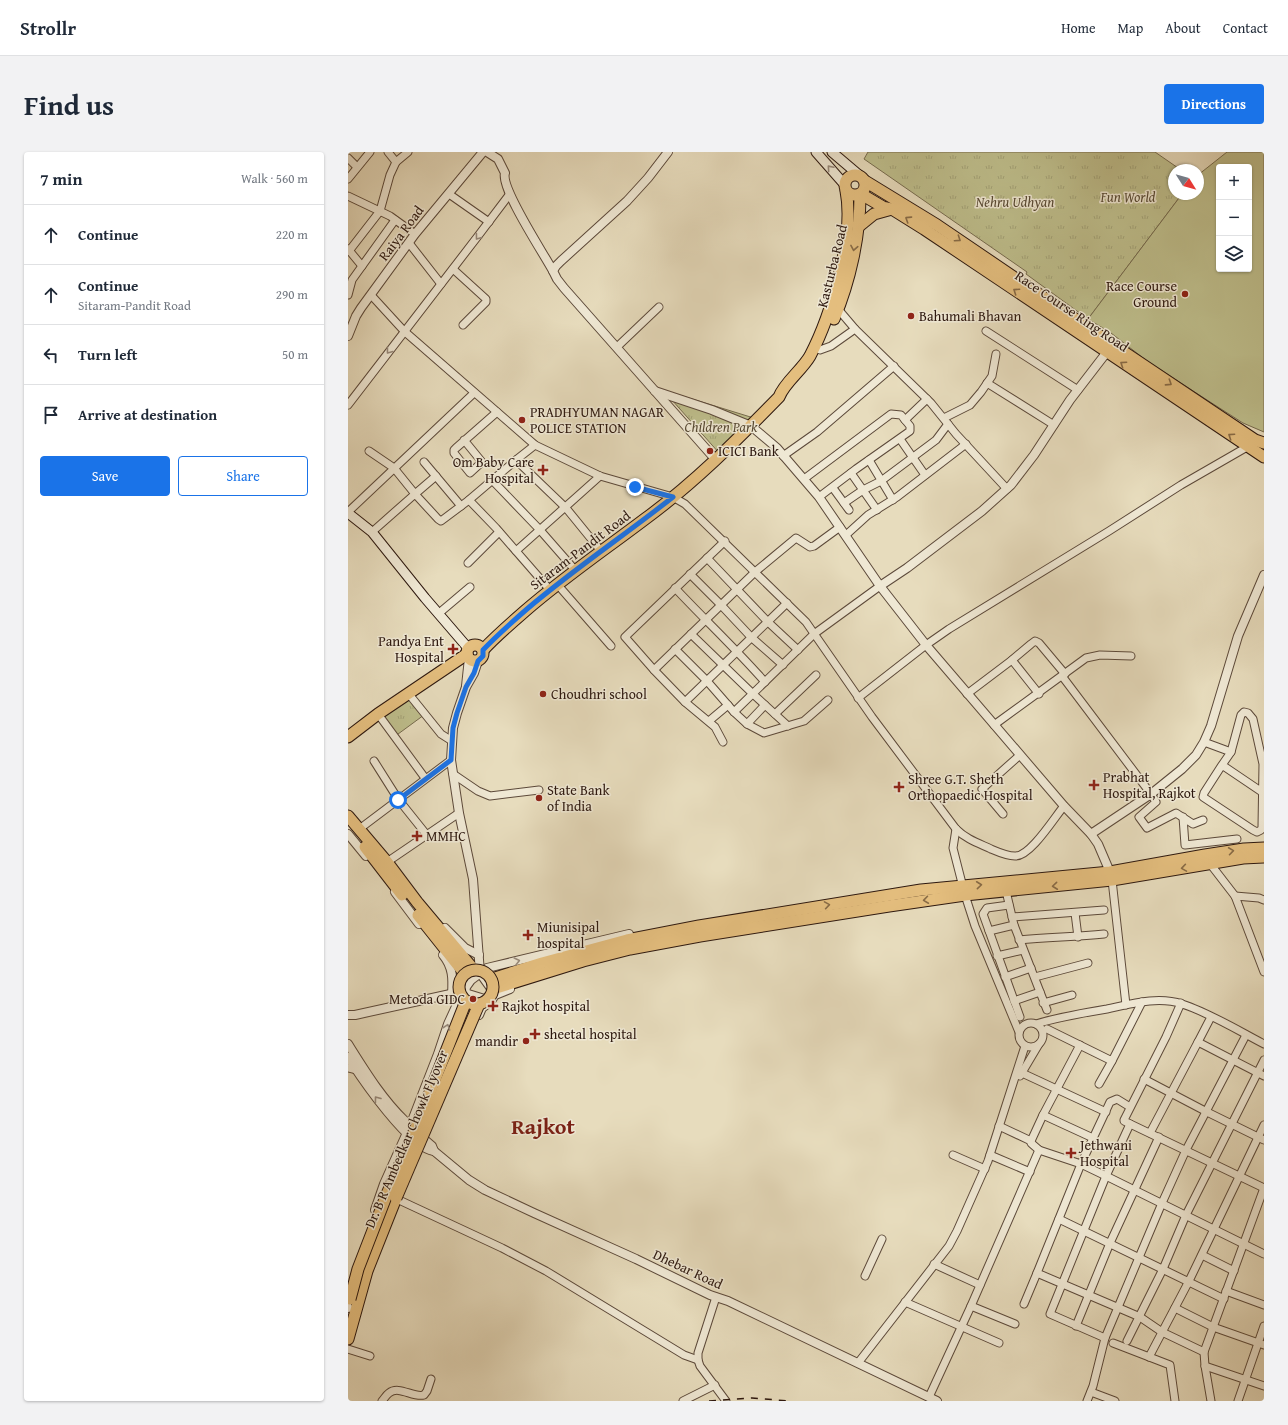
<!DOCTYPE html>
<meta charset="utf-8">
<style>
body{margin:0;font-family:"Gentium Book Plus",serif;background:#f2f2f3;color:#1f2937}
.controls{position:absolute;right:12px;top:12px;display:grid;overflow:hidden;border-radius:4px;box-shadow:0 1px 3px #0004}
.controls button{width:36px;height:36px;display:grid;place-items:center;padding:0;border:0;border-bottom:1px solid #e0e1e3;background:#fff;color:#1f2937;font:20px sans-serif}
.compass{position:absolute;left:820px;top:12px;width:36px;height:36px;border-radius:50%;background:#fff;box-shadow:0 1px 3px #0004;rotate:127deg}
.stop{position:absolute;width:12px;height:12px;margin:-9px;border:3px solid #1a73e8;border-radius:50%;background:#fff}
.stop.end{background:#1a73e8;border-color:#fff;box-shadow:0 1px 4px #0008}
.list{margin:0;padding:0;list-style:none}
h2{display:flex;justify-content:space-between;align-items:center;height:52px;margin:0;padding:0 16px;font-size:17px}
h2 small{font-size:13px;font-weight:400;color:#747a83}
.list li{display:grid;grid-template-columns:26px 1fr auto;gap:12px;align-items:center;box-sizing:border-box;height:60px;padding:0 16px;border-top:1px solid #e0e1e3}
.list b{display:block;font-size:15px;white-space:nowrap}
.list p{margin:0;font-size:13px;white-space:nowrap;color:#747a83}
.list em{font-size:13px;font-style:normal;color:#747a83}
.actions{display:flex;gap:8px;padding:12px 16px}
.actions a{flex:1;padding:9px 0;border:1px solid #1a73e8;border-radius:4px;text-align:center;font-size:14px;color:#1a73e8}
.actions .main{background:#1a73e8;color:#fff}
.icon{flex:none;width:22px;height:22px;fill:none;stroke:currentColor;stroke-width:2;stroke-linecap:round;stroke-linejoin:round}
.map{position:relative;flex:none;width:916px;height:1249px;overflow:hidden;border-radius:4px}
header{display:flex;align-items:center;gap:24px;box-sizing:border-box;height:56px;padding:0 20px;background:#fff;border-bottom:1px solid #e0e1e3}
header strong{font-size:19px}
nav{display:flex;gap:22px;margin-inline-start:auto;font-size:14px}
.intro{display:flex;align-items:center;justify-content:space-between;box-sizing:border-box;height:96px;padding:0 24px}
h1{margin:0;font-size:28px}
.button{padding:10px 18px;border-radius:4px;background:#1a73e8;color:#fff;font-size:14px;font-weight:700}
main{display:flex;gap:24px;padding:0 24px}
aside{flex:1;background:#fff;border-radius:4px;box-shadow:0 1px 3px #0004}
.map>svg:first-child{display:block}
</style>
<header>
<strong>Strollr</strong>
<nav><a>Home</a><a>Map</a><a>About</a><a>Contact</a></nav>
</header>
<div class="intro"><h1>Find us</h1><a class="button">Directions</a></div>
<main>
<aside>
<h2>7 min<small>Walk · 560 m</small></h2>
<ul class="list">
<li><svg class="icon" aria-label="ahead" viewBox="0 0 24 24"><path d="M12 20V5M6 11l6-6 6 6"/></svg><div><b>Continue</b></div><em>220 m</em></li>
<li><svg class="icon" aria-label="ahead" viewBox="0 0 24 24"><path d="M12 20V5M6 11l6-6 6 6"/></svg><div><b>Continue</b><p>Sitaram-Pandit Road</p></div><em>290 m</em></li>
<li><svg class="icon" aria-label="left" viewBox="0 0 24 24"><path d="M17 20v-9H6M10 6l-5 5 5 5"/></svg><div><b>Turn left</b></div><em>50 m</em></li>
<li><svg class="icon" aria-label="arrive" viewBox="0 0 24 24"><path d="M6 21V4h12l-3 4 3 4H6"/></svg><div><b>Arrive at destination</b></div></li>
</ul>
<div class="actions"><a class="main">Save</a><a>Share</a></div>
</aside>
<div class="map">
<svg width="916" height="1249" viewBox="0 0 916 1249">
<defs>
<pattern id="grass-tufts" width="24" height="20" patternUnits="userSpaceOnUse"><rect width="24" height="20" fill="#bebe8c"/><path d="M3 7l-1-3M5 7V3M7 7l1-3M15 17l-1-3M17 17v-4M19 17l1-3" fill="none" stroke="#a4a378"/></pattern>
</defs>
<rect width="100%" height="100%" fill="#e7dcbd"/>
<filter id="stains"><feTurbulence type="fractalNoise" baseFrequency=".005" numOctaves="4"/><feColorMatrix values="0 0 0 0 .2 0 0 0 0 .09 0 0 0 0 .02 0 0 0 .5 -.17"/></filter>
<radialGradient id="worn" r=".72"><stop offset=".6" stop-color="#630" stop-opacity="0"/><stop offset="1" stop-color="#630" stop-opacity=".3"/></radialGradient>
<g fill="url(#grass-tufts)" stroke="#766b4e">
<path d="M520,0H807L833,18H826V42H834L740,167L678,122L679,120L516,7Z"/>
<path d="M315,238L409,267L372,302Z"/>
<path d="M60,541L76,563L46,585L30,562Z"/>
</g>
<path fill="#bebe8c" stroke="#766b4e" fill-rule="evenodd" d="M879,0H916V280L895,271L859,248L799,209L763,181L740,167L834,42H850V23ZM871,15H901V117H871Z"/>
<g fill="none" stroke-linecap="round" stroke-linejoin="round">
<defs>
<g id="minor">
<path d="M40,0L48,10L60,0"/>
<path d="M0,6L9,15"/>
<path d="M0,27L22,0"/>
<path d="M101,42L141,70"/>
<path d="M0,44L42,64L67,82"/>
<path d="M61,91L93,132"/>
<path d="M0,97L14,114"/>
<path d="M1,99L32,59L42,23L48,10"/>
<path d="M105,117L138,147V150L115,173"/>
<path d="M0,143L4,128L47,68"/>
<path d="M23,143L56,179L187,293L252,324L325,345L337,352L458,470L524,565L608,677C618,687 630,691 643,697C650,700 659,704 667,704C682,705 706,666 716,654"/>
<path d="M487,155L490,157L507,177"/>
<path d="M638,179L730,238"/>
<path d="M269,195L311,155"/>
<path d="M472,198L483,194L507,177L583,251L608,282L659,337"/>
<path d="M639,231L706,273"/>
<path d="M0,253L130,84L161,43"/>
<path d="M596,266L622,253L633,240L644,224L648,202"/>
<path d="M557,268L579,247"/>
<path d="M552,287L577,323"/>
<path d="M116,288L134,310L122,321L106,301V298L108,296L149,260"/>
<path d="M187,293L168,308L121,348L148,376L202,438"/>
<path d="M21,299L46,316L67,342L88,324"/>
<path d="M435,304L469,280L546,214"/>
<path d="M168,308L218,356L253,399"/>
<path d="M521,308L545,348"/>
<path d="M76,310L113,354"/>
<path d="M503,321L529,358"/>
<path d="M456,327L543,262L553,263L562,274V279L508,317L471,345"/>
<path d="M144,328L192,378L227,418"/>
<path d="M485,336L501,358"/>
<path d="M496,351L515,338L533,329L588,288L600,272"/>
<path d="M0,360L126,241"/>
<path d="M24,380L67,342L90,367L93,369L121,348"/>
<path d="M498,383L520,363L549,345L618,292"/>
<path d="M377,389L277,485L306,518L407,420L448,386L462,395L466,394L492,375"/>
<path d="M168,399L252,324"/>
<path d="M359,406L420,470L450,498"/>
<path d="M120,411L151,380"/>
<path d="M342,422L373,453L403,485L435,513"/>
<path d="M209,432L263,494"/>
<path d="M327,436C357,468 388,497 417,530"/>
<path d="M90,462L122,435"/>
<path d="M343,482L405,542L440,574"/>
<path d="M327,497L359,529L386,560L399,572L416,581L456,569L480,548"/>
<path d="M664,508L691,542"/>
<path d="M306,518L337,550L439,451"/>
<path d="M714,524L803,642L808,650L791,665L799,676L828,661L845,672L855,668"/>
<path d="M60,541L93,582L104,589"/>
<path d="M619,542L664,508L683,492L687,489L691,491L717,522"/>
<path d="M510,546L578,493L601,477L761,379L833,333L899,295"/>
<path d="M337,550L367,575L375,590"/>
<path d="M386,560L466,482L532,434"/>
<path d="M30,562L77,626"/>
<path d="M427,562L468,523"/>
<path d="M361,569L380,553"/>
<path d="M399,572L417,553"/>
<path d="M646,573L738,506L752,503L783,504"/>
<path d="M856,590L883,600"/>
<path d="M26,609L50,647L78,682"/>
<path d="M874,613L856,641L855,645L905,678L909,680L913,678L914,675L915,612L905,567L900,561L896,560L893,563L883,600L874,613L914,640"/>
<path d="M105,622L130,639L142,644L191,638"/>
<path d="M655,662L634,637L672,603"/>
<path d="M835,665L837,693L889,687"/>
<path d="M14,675L103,608"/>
<path d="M608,677L605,696L617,743L627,774L671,880"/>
<path d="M42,708L111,661"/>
<path d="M860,709L887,744L916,820"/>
<path d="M764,728L778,853"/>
<path d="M658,739L666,773L699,858"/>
<path d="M887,744L911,746L916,748"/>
<path d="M661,753L639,756L635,762L672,865"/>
<path d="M727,761L730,785"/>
<path d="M664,765L756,758"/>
<path d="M641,779L666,773"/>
<path d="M671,788C699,785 727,785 756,782"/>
<path d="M649,804L675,798"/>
<path d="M657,825L683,816"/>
<path d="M687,825L740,811"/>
<path d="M666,849L692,840"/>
<path d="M695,851L724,843"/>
<path d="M833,851L818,885L776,968V969L916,1036"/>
<circle cx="683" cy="883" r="12"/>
<path d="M688,872C711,865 735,861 759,857C783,852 810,844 834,852C860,860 891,879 916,892"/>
<path d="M699,877L764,909L794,850"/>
<path d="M850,890L863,865"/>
<path d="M0,916L9,918"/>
<path d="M674,921L758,960"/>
<path d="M672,924L691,892"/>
<path d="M796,927L859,960L916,988"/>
<path d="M751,932L764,909"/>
<path d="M782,955L769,947L762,950L733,1012L689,1121L792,1165L814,1180L856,1200"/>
<path d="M695,963L732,893"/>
<path d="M651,974L683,989"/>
<path d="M802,981L850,890L916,924"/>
<path d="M745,986L695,963L683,989V991L691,998L733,1012L758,1024L916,1102"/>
<path d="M605,1003L637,1017"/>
<path d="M642,1003L682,1020"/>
<path d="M51,1048L154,1096L198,1119L336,1203L350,1208"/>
<path d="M711,1067L876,1147"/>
<path d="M854,1103L886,1119"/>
<path d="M586,1112L632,1133"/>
<path d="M517,1124L534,1087"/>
<path d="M878,1139L916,1153"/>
<path d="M368,1145L350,1201V1208L352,1214L378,1249"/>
<path d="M557,1150L651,1191"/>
<path d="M676,1152L689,1121"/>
<path d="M623,1154L667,1172"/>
<path d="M827,1156L865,1175L916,1193"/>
<path d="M728,1174L762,1091L811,985"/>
<path d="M757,1186L702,1162L758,1024L782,972"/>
<path d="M779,1189L815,1117L838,1063L916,908"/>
<path d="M765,1191L822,1213L827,1249"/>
<path d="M0,1197L22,1204"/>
<path d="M801,1205L841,1129L916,973"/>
<path d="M510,1211L601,1094L609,1079L640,1009L677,894"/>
<path d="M857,1214L916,1234"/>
<path d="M743,1240L767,1249"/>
<path d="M581,1245L623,1154L691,998"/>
<path d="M34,1249C36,1247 38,1243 41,1241C51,1233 65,1246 76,1243L79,1239L83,1227"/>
<path d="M335,1249L367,1233"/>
<path d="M739,1249L745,1234L757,1186L814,1051L838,998L898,883"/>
<path d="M863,1249L857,1214L856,1200L916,1036"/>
<path d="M890,1249L916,1174"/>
</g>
<g id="tertiary">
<path d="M139,0L150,7L157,21C152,36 196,102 205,119"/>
<path d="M320,0L300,26L279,49L213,109L208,114L205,119L209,127L216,136L367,307"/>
<path d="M0,184L8,164L13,156L67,82L135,0"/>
<path d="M307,239L364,258L403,274L429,296L471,345L532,434L578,493L716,654L743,682L750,692L762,720"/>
<path d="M532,434L559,416L634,359L663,333L686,303L722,248L762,196"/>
<path d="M130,509L126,521L118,535L109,561L105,576L103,608L111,661L125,727L132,821L147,842"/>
<path d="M118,534L121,506"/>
<path d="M0,682L18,704"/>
<path d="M743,682L803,642L834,617L848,603L856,590L863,574L890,484L916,423"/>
<path d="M47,740L71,772"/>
<path d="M97,776L117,796L131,803"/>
<path d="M95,803C105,815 105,827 104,842"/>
<path d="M0,863H7L107,841H117L143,849"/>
<path d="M131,863L134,856L143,849L147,843L162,837"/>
<path d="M0,892C17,919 34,947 57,969C65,978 75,986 84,994L86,999"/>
<path d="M0,905C14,927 61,996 86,999L121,1028L137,1038L186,1061L288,1107L362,1143L380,1149L589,1249"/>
<path d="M27,1058L36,1032L62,974L90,902L100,872L111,848L117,841L118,835L123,828L139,816L281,782"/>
<path d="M0,1155V1156"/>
</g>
<g id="secondary">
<path d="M468,0L497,33"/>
<path d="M484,0L511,23"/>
<path d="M0,361L24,380L77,446L120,496"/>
</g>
<g id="primary">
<circle cx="507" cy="33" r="10"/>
<path d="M517,29L589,73L755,186L907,288L916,291"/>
<path d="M513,42L535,55L544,57L576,77L916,305"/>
<path d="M510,75L526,62L544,57"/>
<path d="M486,167C502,129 512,84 512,43"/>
<circle cx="127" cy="501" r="8"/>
<path d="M135,498C148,484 162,472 177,459C215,426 256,398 297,367C345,332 389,288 431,245C436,231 454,218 462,204C483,164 507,84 498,39"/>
<path d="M0,585L30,562L119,502"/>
<path d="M0,664L39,710L69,750L126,818"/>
<path d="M17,695L54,743"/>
<path d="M70,763L117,822"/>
<path d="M144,827L194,811L279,788L351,774L573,738L762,720L857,703L896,697L916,696"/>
<path d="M145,837L235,809L282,797L352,784L541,754L617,743L764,728L895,706L916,705"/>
<path d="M0,1187L19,1119L48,1046"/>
</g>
</defs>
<use href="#minor" stroke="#5c493a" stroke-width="9"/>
<use href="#tertiary" stroke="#5c493a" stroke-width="10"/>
<use href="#secondary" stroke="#2d180f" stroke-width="11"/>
<use href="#primary" stroke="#2d180f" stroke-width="13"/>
<use href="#minor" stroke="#efe8d4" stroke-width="7"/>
<use href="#tertiary" stroke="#efe8d4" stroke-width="8"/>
<use href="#secondary" stroke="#efe8d4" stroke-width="9"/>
<use href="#primary" stroke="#e4be7e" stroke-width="11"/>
<path stroke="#2d180f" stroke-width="1.5" stroke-dasharray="7 7" stroke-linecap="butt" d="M361,1249L404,1246L441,1249"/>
<defs>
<g id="primary-bridge">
<circle cx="128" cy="835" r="17"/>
<path d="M48,1046L131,852"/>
<path d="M2,1147L10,1117L39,1042L67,978L118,849"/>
</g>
</defs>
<use href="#primary-bridge" stroke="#2d180f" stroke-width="13" stroke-linecap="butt"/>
<use href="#primary-bridge" stroke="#e4be7e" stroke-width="11"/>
</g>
<defs><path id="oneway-chevron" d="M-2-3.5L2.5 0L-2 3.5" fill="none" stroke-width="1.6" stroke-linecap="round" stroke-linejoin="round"/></defs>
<g stroke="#988a7b">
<use href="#oneway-chevron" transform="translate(482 16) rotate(-131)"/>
<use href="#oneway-chevron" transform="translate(130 85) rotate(127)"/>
<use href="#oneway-chevron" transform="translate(41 199) rotate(127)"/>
<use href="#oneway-chevron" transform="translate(169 809) rotate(-14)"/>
<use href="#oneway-chevron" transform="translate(99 875) rotate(-71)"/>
<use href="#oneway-chevron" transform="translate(29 947) rotate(-127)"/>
</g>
<g stroke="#886b46">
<use href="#oneway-chevron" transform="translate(560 67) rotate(-147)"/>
<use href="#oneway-chevron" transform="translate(610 87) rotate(34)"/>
<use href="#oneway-chevron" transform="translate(506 96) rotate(100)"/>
<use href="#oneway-chevron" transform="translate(668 139) rotate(-146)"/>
<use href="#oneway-chevron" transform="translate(775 212) rotate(-146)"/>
<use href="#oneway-chevron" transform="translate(821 231) rotate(33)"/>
<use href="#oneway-chevron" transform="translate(883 284) rotate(-146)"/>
<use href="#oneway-chevron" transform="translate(883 699) rotate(-8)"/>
<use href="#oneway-chevron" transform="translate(836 716) rotate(171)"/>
<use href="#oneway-chevron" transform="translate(631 733) rotate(-6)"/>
<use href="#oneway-chevron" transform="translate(707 734) rotate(174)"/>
<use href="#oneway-chevron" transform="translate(578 748) rotate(172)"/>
<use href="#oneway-chevron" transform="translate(479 753) rotate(-9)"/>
</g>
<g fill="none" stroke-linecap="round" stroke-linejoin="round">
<path stroke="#1a73e8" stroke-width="5" d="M50,648L103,608L105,576L109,561L118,535L126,521L130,509L135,504V498C149,483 164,470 179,457C226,417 277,383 325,345L287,335"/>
</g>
<g fill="#8f2418" stroke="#efe8d4" stroke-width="1.5">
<circle cx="837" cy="142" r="4"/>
<circle cx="563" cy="164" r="4"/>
<circle cx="174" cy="268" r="4"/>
<circle cx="362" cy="299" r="4"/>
<path d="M193 312h4v4h4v4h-4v4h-4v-4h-4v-4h4z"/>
<path d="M103 491h4v4h4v4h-4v4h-4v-4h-4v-4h4z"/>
<circle cx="195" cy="542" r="4"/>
<path d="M744 627h4v4h4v4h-4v4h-4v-4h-4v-4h4z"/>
<path d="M549 629h4v4h4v4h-4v4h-4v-4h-4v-4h4z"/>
<circle cx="191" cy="646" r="4"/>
<path d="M67 678h4v4h4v4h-4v4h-4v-4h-4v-4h4z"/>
<path d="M178 777h4v4h4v4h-4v4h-4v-4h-4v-4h4z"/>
<circle cx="125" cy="847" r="4"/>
<path d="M143 848h4v4h4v4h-4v4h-4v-4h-4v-4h4z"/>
<path d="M185 876h4v4h4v4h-4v4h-4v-4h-4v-4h4z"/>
<circle cx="178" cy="889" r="4"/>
<path d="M721 995h4v4h4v4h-4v4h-4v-4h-4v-4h4z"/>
</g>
<g text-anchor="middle" stroke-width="3" stroke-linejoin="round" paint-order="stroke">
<g font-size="14" font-style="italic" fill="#584a34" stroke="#efe8d4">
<text x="780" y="50">Fun World</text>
<text x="667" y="55">Nehru Udhyan</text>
<text x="373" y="280">Children Park</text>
</g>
<g font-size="14" fill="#2d180f" stroke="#efe8d4">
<text transform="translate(53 81) rotate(-53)" y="5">Raiya Road</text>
<text transform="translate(484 114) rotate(-76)" y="5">Kasturba Road</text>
<text transform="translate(724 159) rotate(34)" y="5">Race Course Ring Road</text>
<text transform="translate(232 398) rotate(-37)" y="5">Sitaram-Pandit Road</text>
<text transform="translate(58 987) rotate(-67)" y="5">Dr. B R Ambedkar Chowk Flyover</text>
<text transform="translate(340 1117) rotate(25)" y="5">Dhebar Road</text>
</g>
<g font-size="14" fill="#2d180f" stroke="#efe8d4" text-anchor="start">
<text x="829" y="139" text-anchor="end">Race Course<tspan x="829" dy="16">Ground</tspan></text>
<text x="571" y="169">Bahumali Bhavan</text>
<text x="182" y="265">PRADHYUMAN NAGAR<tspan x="182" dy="16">POLICE STATION</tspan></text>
<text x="370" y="304">ICICI Bank</text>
<text x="186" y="315" text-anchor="end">Om Baby Care<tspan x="186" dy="16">Hospital</tspan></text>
<text x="96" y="494" text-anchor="end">Pandya Ent<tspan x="96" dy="16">Hospital</tspan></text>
<text x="203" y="547">Choudhri school</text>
<text x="755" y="630">Prabhat<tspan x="755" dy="16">Hospital, Rajkot</tspan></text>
<text x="560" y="632">Shree G.T. Sheth<tspan x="560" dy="16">Orthopaedic Hospital</tspan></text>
<text x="199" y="643">State Bank<tspan x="199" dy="16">of India</tspan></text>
<text x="78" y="689">MMHC</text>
<text x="189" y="780">Miunisipal<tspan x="189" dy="16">hospital</tspan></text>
<text x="117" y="852" text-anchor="end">Metoda GIDC</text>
<text x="154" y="859">Rajkot hospital</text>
<text x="196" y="887">sheetal hospital</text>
<text x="170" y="894" text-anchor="end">mandir</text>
<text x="732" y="998">Jethwani<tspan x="732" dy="16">Hospital</tspan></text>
</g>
<g font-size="22" font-weight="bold" fill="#7a1f14" stroke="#efe8d4">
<text x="195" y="982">Rajkot</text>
</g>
</g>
<rect width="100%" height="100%" filter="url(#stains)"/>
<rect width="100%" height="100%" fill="url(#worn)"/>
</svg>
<div class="controls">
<button>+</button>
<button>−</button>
<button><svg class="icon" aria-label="layers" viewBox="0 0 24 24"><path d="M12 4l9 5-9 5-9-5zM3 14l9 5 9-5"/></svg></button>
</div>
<svg class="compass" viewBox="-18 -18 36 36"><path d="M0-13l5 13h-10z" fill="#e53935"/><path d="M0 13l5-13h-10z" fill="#747a83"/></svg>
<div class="stop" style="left:50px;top:648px"></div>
<div class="stop end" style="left:287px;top:335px"></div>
</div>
</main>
